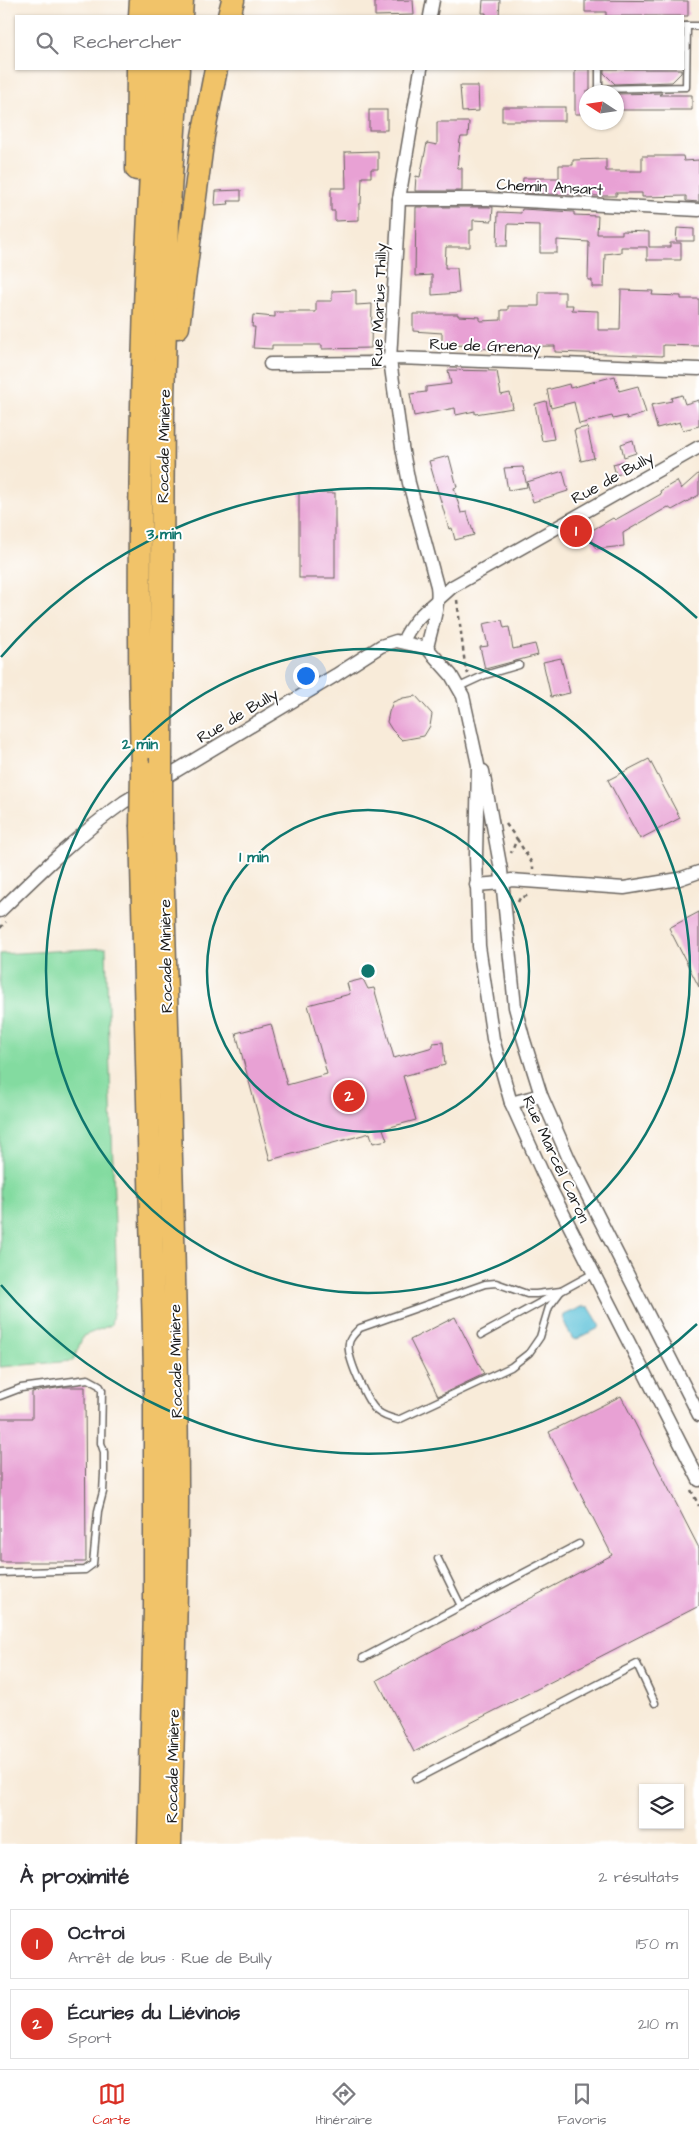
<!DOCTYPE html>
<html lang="fr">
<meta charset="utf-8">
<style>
body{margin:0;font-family:"Architects Daughter",sans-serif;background:#f2f2f3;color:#2b2b33}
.controls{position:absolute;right:15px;bottom:15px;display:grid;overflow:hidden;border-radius:0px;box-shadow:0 1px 4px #0004}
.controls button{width:45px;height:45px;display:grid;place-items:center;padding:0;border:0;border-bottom:1px solid #e1e1e2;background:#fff;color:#2b2b33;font:25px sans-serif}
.compass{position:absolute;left:579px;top:85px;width:45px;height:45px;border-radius:50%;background:#fff;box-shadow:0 1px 4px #0004;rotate:282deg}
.you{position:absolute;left:305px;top:675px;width:18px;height:18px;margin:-12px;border:4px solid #fff;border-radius:50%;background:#1a73e8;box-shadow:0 0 0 8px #1a73e833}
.badge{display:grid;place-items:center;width:32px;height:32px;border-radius:50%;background:#d93025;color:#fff;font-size:16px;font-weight:700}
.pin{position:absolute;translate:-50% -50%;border:2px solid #fff;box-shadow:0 1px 5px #0006}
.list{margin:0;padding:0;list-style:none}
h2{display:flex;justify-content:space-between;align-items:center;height:65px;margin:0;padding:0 20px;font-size:21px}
h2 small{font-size:16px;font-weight:400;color:#7c7c81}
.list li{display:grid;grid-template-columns:32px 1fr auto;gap:15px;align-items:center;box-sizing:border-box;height:70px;margin:0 10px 10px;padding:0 10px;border:1px solid #e1e1e2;border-radius:0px}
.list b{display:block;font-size:19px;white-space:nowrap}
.list p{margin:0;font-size:16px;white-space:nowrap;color:#7c7c81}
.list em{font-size:16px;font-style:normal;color:#7c7c81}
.icon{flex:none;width:28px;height:28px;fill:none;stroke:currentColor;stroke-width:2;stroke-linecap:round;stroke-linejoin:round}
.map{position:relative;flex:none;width:699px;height:1844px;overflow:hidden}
.search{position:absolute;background:#fff;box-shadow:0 1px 4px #0004;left:15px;right:15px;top:15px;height:55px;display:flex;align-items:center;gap:12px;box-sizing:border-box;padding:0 18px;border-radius:0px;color:#7c7c81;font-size:19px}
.sheet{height:225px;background:#fff}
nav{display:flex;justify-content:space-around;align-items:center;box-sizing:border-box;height:70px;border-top:1px solid #e1e1e2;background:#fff;font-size:14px;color:#7c7c81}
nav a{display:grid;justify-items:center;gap:2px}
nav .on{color:#d93025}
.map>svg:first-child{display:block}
</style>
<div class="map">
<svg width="699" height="1844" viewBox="0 0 699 1844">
<rect width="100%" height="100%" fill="#fff"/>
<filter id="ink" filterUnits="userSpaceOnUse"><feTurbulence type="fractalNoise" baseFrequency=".02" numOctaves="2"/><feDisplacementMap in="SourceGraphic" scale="10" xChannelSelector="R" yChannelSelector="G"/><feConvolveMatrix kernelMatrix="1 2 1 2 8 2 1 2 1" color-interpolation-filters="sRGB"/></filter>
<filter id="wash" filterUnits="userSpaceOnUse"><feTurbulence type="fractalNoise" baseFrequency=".0096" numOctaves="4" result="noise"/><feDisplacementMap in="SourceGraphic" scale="20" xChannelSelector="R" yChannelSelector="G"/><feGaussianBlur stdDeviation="1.12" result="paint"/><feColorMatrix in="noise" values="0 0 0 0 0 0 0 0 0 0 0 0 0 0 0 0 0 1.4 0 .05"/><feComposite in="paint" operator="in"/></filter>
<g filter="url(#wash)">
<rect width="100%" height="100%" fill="#f8ebd9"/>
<path fill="#83dba0" stroke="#507c5e" d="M106,948L117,1289L111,1325L83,1336L73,1361L0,1367V954Z"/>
<path fill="#59c0d7" stroke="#3a6e7a" d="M584,1306L589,1307L600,1325L599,1328L575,1340L572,1338L563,1320L564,1315Z"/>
<g id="blocks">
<g fill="#e8a1d4">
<path d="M413,0L414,15L375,16V1Z"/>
<path d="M483,0H500L499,16H486V13H482Z"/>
<path d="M585,0L688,1V16H606V12H585Z"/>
<path d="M575,69H590V91H586V114H575Z"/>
<path d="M604,69H681V73L672,82L615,84L604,73Z"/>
<path d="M460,86H478L479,111L462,112Z"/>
<path d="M662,93L659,95H692V110H616V94Z"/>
<rect x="502" y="107" width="63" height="14"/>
<rect x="369" y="110" width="18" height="20"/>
<path d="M437,122H469L468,137H461L460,140L457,168H462V191H415L416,176L420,177L427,143L437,145Z"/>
<path d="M378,151V169H371V177H362L361,204H359V220L335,221V211H331V188H346L345,152Z"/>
<path d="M642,156H683L684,161L699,160V202L686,201V196L642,197V193H616V196H600L522,193L523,178H559V165H573V160L606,159V171H642Z"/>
<path d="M241,190V201H228L229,204L215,205L216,191Z"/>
<path d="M416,207H493L492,221L473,220V230H470V247H446L445,268H457L459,293L432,295V275L415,276Z"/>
<path d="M522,209L574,212V215L598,216L597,234H622V231L649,232V247H670V243H681V260H647V247H621V252L605,254L604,287H592V280H588L589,242L557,240V253H540V225L508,224L507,246H497L498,212L521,213Z"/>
<path d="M677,228L694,229V241H676Z"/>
<path d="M356,290V305L372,304L371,348L322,349V345H272V349L253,348L255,327H252L253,315L275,317V312H316V301H332V291Z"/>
<path d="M621,290L653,291L652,295L681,296V299H699V346L663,345V356L555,352V346L495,347V349L468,348V345L442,346V333L413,331V314H458V316L480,317V321L501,320V310H508V306H539V292H565V305H573L572,310L598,311V330H620Z"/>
<path d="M448,370L497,371L501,395L510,393L513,408L475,414V411L456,415L455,408L414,416L410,394L426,392V387L451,384Z"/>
<path d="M615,376L619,391L638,386L646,413L627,419L626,416L613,419L612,416L579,424L574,402L551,408L547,390L569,384L570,388Z"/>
<path d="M682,395L685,404L699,400V426L683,430L680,422L657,428L651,405L672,401L671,398Z"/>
<path d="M546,401L554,439L542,441L535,404Z"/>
<path d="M587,427L594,458L581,461L574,430Z"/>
<path d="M633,440L636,453L624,457L621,444Z"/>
<path d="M449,456L457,487L454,488L461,513L467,512L474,535L455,540L452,528L449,529L429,461Z"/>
<path d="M624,461L627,472L616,475L613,464Z"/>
<path d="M523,467L527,487L508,490L504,468Z"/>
<path d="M563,471L568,491L533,502L527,482Z"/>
<path d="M699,473V495L672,510L668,507L623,533L624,546L596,549L589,532L613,518L615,520L661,494L660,491L677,481L681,489Z"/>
<rect x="299" y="493" width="36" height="85"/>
<path d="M502,620L504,628L509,627L513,649L535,644L538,655L485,669L480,647L488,646L483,624Z"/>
<path d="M561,658L570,693L551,697L543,662Z"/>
<path d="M416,696L432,714L430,726L424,736L402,740L392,730L387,722L389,712L393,702L403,698Z"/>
<path d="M649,759L680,818L640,839L608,780Z"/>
<path d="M699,912V987L669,928Z"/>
<path d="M363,979L368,989L374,988L394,1058L433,1047V1043L443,1042L445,1065L403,1076L416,1120L383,1129L387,1140L373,1143L370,1133L270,1160L236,1033L271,1024L287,1085L327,1074L308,1005L350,994L347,983Z"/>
<path d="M455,1317L484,1374L438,1396L410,1340Z"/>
<path d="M63,1387H85L86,1562H0V1418H32V1392Z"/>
<path d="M621,1396L699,1548V1606L414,1752L377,1680L612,1555L549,1432Z"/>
</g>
</g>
</g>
<g filter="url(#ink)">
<use href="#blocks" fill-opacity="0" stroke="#69645e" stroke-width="1"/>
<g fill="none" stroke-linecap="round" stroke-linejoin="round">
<defs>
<g id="service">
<path d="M683,26H699"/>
<path d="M599,69V89L686,87L687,26"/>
<path d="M459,687L485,675L519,665"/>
<path d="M496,1283L527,1294H536L561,1291L549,1307L540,1337L529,1353L511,1367L398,1420C390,1418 383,1416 377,1411C367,1402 346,1357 349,1343C350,1337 356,1332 360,1328L485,1284Z"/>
<path d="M481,1335L594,1273"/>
<path d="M0,1396L21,1388L88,1379L99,1385L102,1390L101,1443L104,1452V1474L103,1492L98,1511L93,1564L85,1570L0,1573"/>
<path d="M438,1559L461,1606L579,1544"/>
<path d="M363,1658L461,1606"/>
<path d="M416,1779L637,1664L655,1703"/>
</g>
<g id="minor">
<path d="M430,16L433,0"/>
<path d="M421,69L399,199L390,360L402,447L409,483L437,586C440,606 431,628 427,648"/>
<path d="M399,199H488L699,210"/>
<path d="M270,364L370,363L397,358L699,369"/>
<path d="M403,642C413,617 433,605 452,587L699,447"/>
<path d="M427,648L451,675L463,696L478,765L476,856L479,946L493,1039L511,1103L543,1174L699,1480"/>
<path d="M483,771L501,870L515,1007L523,1037L541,1095L569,1159L699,1415"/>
<path d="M476,885L502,883L511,880L624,888L679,879L699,872"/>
<path d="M0,911C40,872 79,834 124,802L336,675L381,646L396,641L427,648"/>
<path d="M511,1103L541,1095"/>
</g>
<g id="motorway">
<path d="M140,16L141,0"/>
<path d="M161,16L162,0"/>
<path d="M181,16L182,0"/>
<path d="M229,16L233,0"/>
<path d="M137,169L138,69"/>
<path d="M178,327L203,136L216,69"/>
<path d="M161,758L163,399L168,221L178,69"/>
<path d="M142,770C136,536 142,302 157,69"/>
<path d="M161,824C167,1044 176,1265 177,1485C177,1605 173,1724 170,1844"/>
<path d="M141,827L155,1372V1608L149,1844"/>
</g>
</defs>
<use href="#service" stroke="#69645e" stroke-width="9"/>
<use href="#minor" stroke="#69645e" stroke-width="15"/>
<use href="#motorway" stroke="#69645e" stroke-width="25"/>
<g stroke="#69645e" stroke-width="2.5" stroke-dasharray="4 4" stroke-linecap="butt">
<path d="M457,600L465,665L468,674"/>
<path d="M506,824L517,839L511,853"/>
<path d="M517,839L533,865V869"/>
<path d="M518,902L520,898L530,895"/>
<path d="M0,928L6,922"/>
<path d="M691,1490L699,1506"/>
</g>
<use href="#service" stroke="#fff" stroke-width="6"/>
<use href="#minor" stroke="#fff" stroke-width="12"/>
<use href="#motorway" stroke="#f1c369" stroke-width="22"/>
<defs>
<g id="motorway-bridge">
<path d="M161,758V824"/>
<path d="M141,827L142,770"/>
</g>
</defs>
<use href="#motorway-bridge" stroke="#69645e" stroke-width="25" stroke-linecap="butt"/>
<use href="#motorway-bridge" stroke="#f1c369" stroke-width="22"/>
</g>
</g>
<g fill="none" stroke="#0f766e" stroke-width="2.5">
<circle cx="368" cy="971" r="161"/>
<circle cx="368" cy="971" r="322"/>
<path d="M697 1324A483 483 0 0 1 1 1285M1 657A483 483 0 0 1 697 618"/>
</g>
<g text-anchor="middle" stroke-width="4" stroke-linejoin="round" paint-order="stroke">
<g font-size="16" fill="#1c1c1c" stroke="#fff">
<text transform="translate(550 186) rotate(3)" y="6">Chemin Ansart</text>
<text transform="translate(378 305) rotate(-88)" y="6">Rue Marius Thilly</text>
<text transform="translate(485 345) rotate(2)" y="6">Rue de Grenay</text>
<text transform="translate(163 446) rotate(-89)" y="6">Rocade Minière</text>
<text transform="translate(612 477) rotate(-29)" y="6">Rue de Bully</text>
<text transform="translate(237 715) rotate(-31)" y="6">Rue de Bully</text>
<text transform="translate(165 956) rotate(-91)" y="6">Rocade Minière</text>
<text transform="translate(557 1159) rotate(65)" y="6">Rue Marcel Caron</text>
<text transform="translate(175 1361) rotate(-91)" y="6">Rocade Minière</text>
<text transform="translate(172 1766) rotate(-89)" y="6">Rocade Minière</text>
</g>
</g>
<circle cx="368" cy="971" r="8" fill="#0f766e" stroke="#fff" stroke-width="2.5"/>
<g font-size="15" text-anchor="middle" font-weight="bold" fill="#0f766e" stroke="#fff" stroke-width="4" stroke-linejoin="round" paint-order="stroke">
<text x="164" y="539">3 min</text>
<text x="140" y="749">2 min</text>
<text x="254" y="862">1 min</text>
</g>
</svg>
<div class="controls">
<button><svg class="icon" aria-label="layers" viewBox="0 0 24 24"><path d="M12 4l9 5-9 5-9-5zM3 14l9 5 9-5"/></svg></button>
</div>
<svg class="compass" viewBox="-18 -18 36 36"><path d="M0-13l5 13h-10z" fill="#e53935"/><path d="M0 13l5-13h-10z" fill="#7c7c81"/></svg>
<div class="you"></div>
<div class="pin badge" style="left:576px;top:531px">1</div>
<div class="pin badge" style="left:349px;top:1096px">2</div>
<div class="search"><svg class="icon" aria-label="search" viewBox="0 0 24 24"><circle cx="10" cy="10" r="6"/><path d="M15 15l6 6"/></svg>Rechercher</div>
</div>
<section class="sheet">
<h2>À proximité<small>2 résultats</small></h2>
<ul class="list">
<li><span class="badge">1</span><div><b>Octroi</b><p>Arrêt de bus · Rue de Bully</p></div><em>150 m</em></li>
<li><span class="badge">2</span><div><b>Écuries du Liévinois</b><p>Sport</p></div><em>210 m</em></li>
</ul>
</section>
<nav>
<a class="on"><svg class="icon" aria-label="map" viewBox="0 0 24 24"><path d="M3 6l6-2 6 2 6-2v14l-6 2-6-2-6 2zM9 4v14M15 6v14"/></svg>Carte</a>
<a><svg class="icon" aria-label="directions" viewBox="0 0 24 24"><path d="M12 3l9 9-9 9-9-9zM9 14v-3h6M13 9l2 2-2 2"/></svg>Itinéraire</a>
<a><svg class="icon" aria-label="saved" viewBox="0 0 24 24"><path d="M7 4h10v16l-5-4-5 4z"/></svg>Favoris</a>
</nav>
